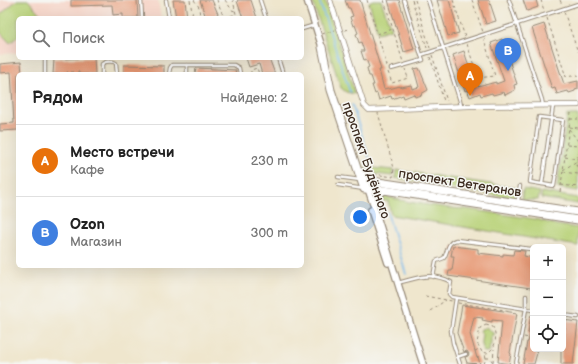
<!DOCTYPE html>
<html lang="ru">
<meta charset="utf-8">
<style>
body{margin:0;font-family:"Balsamiq Sans",sans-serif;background:#f6f6f6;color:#222}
.controls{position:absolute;right:12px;bottom:12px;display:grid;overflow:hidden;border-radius:6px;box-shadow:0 4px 16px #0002}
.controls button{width:36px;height:36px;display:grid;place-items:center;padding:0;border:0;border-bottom:1px solid #e0e0e0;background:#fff;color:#222;font:20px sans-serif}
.you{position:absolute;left:360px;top:217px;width:14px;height:14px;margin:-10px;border:3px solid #fff;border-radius:50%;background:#1a73e8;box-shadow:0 0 0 6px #1a73e833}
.badge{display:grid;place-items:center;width:26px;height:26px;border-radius:50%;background:#b5179e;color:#fff;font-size:13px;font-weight:700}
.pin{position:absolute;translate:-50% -33px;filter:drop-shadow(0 1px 2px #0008)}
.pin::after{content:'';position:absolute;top:21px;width:14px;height:12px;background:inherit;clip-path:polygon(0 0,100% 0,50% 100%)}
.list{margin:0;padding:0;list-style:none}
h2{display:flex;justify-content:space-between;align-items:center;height:52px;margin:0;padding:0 16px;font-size:17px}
h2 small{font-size:13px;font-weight:400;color:#767676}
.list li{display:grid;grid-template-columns:26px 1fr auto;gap:12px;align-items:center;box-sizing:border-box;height:72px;padding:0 16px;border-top:1px solid #e0e0e0}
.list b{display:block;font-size:15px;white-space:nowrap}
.list p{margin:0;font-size:13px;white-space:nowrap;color:#767676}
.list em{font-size:13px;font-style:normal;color:#767676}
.icon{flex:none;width:22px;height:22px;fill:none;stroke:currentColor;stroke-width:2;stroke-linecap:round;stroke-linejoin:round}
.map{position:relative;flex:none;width:578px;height:364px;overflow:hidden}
.search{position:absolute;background:#fff;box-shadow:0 4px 16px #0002;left:16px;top:16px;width:288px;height:44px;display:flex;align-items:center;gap:10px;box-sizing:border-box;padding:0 14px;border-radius:6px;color:#767676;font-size:15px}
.panel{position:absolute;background:#fff;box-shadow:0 4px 16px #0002;left:16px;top:72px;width:288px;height:196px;border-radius:6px}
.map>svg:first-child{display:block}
</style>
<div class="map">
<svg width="578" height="364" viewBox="0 0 578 364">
<rect width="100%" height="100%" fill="#f6f6f2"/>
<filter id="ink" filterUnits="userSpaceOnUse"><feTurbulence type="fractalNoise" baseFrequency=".025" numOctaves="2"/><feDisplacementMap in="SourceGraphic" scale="8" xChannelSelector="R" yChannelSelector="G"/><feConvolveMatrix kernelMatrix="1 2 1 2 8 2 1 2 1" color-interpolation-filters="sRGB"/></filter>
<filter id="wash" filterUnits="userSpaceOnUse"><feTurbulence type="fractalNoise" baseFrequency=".012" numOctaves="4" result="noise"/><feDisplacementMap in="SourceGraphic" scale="16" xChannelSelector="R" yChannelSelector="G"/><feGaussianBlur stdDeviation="0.9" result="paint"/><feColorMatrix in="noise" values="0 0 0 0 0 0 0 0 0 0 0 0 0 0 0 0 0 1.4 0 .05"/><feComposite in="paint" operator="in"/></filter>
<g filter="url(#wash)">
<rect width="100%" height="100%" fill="#efe6cd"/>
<path fill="#f6d2c4" d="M0,0H158L161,18H18V53L0,54Z"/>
<g fill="#b7d176" stroke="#797e4a">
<path d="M17,0H28L41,15L38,18H18V36L10,43L0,32V15Z"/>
<path d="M312,0H325L355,94L346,92L341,88Z"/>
<path d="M373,0H381L391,29L378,33L369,2Z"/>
<path d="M567,115H578V191L557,188Z"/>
<path d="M364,167L393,170L392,176L368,173Z"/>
<path d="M396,170L517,188L515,197L514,198L452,189L432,184L395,178Z"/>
<path d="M523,189L540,192L538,200H522Z"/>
<path d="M542,192L578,198V204L541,198Z"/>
<path d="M384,196L409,202L450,208L466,209L535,219L557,225L578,228V246L391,215L388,201H379L380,198Z"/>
<path d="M486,327L494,334L491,336V344L489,348L490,351L486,352L482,351L483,348L481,341L482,334L480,331L482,328L483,329Z"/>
</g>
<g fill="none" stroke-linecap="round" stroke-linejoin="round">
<g stroke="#77baed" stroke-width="1.5">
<path d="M319,0L350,92"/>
<path d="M352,105L369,157"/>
<path d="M387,212L406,274"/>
</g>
</g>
<g id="blocks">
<g fill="#e79772">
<path d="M71,0H137L138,18H125L123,17V14L113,15L112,5L71,6Z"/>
<path d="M173,0H185L187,18H176Z"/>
<path d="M200,0H212L218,14L216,15L217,18H206Z"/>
<path d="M238,0H251L257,18H243L237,1Z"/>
<path d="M345,0H360L381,70H379L384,89L388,88L389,89L400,86L401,87L411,85L412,89L419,87L414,69L419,68L428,90L421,94L422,95L415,97L414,94L404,98L403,95L392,99L391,96L379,100L377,93L375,94L372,85H374L371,76H369L367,68L369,67L366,59L364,60L361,51H364L361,42L359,43L356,34L358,33L355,25L353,26L350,17L353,16L350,8H348Z"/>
<path d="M388,0H399L414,49L404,52Z"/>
<path d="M437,0H449L459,33L448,36Z"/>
<path d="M478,0H489L496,21L486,24Z"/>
<path d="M523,0H536L538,7L527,11Z"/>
<path d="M544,24L564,84L578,81V89L575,90V91L569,93L568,91L557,94L555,88L552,89L532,28Z"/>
<path d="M502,39L517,84L514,85L515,90L505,95L504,92L493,95L492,93L481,96L480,93L470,97L467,90L465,91L453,55L464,51L475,85H478V86L485,84V85L496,82V84L504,81L491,43Z"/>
<path d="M94,58L95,74H53L54,59Z"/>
<path d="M246,58H269L275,74H262L259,64L249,67Z"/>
<path d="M21,62L22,74H18V130L0,131V124L14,123L11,72L0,73V64Z"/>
<path d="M124,65L164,66V74H124Z"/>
<path d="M196,68L236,70L235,74H195Z"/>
<path d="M453,246L478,249V253L503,256V254L513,255L514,250L525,251L524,256L533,258V277L531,288L448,276L449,271H452L454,256H451Z"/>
<path d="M462,305L517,313L510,353L511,354L509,364L498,362L502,321L492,320V322L482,320L483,318L474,317L470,334L477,358L478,357L480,364L467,363L465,357L468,356L469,354L467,351L464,352L457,333Z"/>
<path d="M531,315H533V349H537L536,353H537L534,364H523L527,342H528L530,334L528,333Z"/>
<path d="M563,320L578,322L573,364H561V349H563V335L565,328H563Z"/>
</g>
</g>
</g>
<g filter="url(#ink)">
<use href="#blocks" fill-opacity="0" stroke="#958876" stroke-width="1"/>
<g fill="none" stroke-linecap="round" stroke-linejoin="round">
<defs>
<g id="service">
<path d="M141,0L142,18"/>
<path d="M166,0L169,18"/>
<path d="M260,0L266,18"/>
<path d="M404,0L421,55"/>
<path d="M428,0L460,101L461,106"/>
<path d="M509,0L542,100L543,106"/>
<path d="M302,29L315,25"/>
<path d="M278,58L283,74"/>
<path d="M45,60V74"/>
<path d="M391,69L423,60L421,55L578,4"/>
<path d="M102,74V64C105,61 113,61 116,63L117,74"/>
<path d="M169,74L170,68L172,65H187"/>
<path d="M187,74V65H234L239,68L240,74"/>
<path d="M539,117L563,120L554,186L530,182Z"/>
<path d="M338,177L360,180"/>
<path d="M542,184L553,106"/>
<path d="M338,185L364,189"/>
<path d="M518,201L520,186"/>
<path d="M433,277L436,261L444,258C448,251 447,242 456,240L531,249"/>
<path d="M398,283C418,277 432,272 451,282L449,294L452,297L533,310"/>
<path d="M456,298L451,331L453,343L460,364"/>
<path d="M563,315L578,317"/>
<path d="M457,357L466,354"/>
<path d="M516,364L526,309V296"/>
</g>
<path id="minor" d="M330,0L364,105L369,110L469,106L578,105"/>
<g id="tertiary">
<path d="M307,0L322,47"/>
<path d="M362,180H365C386,241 403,303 423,364"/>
<path d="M374,205L376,197L384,191"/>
<path d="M371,210L388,263"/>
</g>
<g id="secondary">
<path d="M322,47L331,90L364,189L384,190L578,220"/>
<path d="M362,172L365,180L578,212"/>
</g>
</defs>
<use href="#service" stroke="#958876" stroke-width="4.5"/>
<use href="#minor" stroke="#958876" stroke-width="6"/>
<use href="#tertiary" stroke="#958876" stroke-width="8"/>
<use href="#secondary" stroke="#958876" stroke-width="9"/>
<g stroke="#958876" stroke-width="1" stroke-dasharray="3 3" stroke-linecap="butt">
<path d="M190,0L193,18"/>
<path d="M194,0L199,7L200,18"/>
<path d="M217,0L224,18"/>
<path d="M225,0L232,10L235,11"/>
<path d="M367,0L388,69"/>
<path d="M384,0L403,62"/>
<path d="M412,0L427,48"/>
<path d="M415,0L430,48"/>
<path d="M453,0L465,37"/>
<path d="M472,0L483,32"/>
<path d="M541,0L544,11"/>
<path d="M560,0L562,5"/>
<path d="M564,12L578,52"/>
<path d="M225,18L236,14L233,0"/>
<path d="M547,18L566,77L578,75"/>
<path d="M345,30L350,29"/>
<path d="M322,34L335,30"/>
<path d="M377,34L393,29"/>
<path d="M467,44L478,78L495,76L484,39"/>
<path d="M432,55L447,101"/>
<path d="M430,57L444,101"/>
<path d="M388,72L392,83L408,78L405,69"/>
<path d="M67,74V72H79V74"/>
<path d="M251,74V70L257,68L259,74"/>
<path d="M570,119H578"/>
<path d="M569,127L578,128"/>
<path d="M569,129L578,141"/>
<path d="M567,145L578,146"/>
<path d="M565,157L577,159L578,153"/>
<path d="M578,159L576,166H578"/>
<path d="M563,170L577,161"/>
<path d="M563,172L578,174"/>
<path d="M368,173L393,177L394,168L378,113"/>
<path d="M561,185L578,187"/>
<path d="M560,192L571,113"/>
<path d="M425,296L452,301"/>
<path d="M458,303L512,311"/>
<path d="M430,311L446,300"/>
<path d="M486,325L493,327C497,336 497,348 487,353L482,352L477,343L480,328Z"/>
<path d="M524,337L529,338"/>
<path d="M475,351L479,349"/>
<path d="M486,358H490L494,364"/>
<path d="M493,362L494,349"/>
<path d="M484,364L486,358L485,354"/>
</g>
<use href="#service" stroke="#fff" stroke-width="2.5"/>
<use href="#minor" stroke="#fff" stroke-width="4.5"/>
<use href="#tertiary" stroke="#fff" stroke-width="5.5"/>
<use href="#secondary" stroke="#fff" stroke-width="7"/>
</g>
</g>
<g text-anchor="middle" stroke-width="3" stroke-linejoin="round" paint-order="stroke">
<g font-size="13" fill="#3b2a1e" stroke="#f6f6f2">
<text transform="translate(367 160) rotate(71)" y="5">проспект Будённого</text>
<text transform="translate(460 182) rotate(9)" y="5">проспект Ветеранов</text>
</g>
</g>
</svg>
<div class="controls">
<button>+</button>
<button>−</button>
<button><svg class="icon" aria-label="locate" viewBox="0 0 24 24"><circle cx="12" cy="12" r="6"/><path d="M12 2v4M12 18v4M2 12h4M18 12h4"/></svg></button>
</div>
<div class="you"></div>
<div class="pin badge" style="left:470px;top:96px;background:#e8710a">A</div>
<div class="pin badge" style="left:508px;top:71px;background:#3f7fe0">B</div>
<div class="search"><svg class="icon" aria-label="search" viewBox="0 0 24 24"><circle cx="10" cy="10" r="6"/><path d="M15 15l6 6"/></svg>Поиск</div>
<section class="panel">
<h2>Рядом<small>Найдено: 2</small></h2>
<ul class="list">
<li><span class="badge" style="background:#e8710a">A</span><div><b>Место встречи</b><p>Кафе</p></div><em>230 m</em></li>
<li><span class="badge" style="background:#3f7fe0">B</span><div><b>Ozon</b><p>Магазин</p></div><em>300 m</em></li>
</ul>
</section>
</div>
